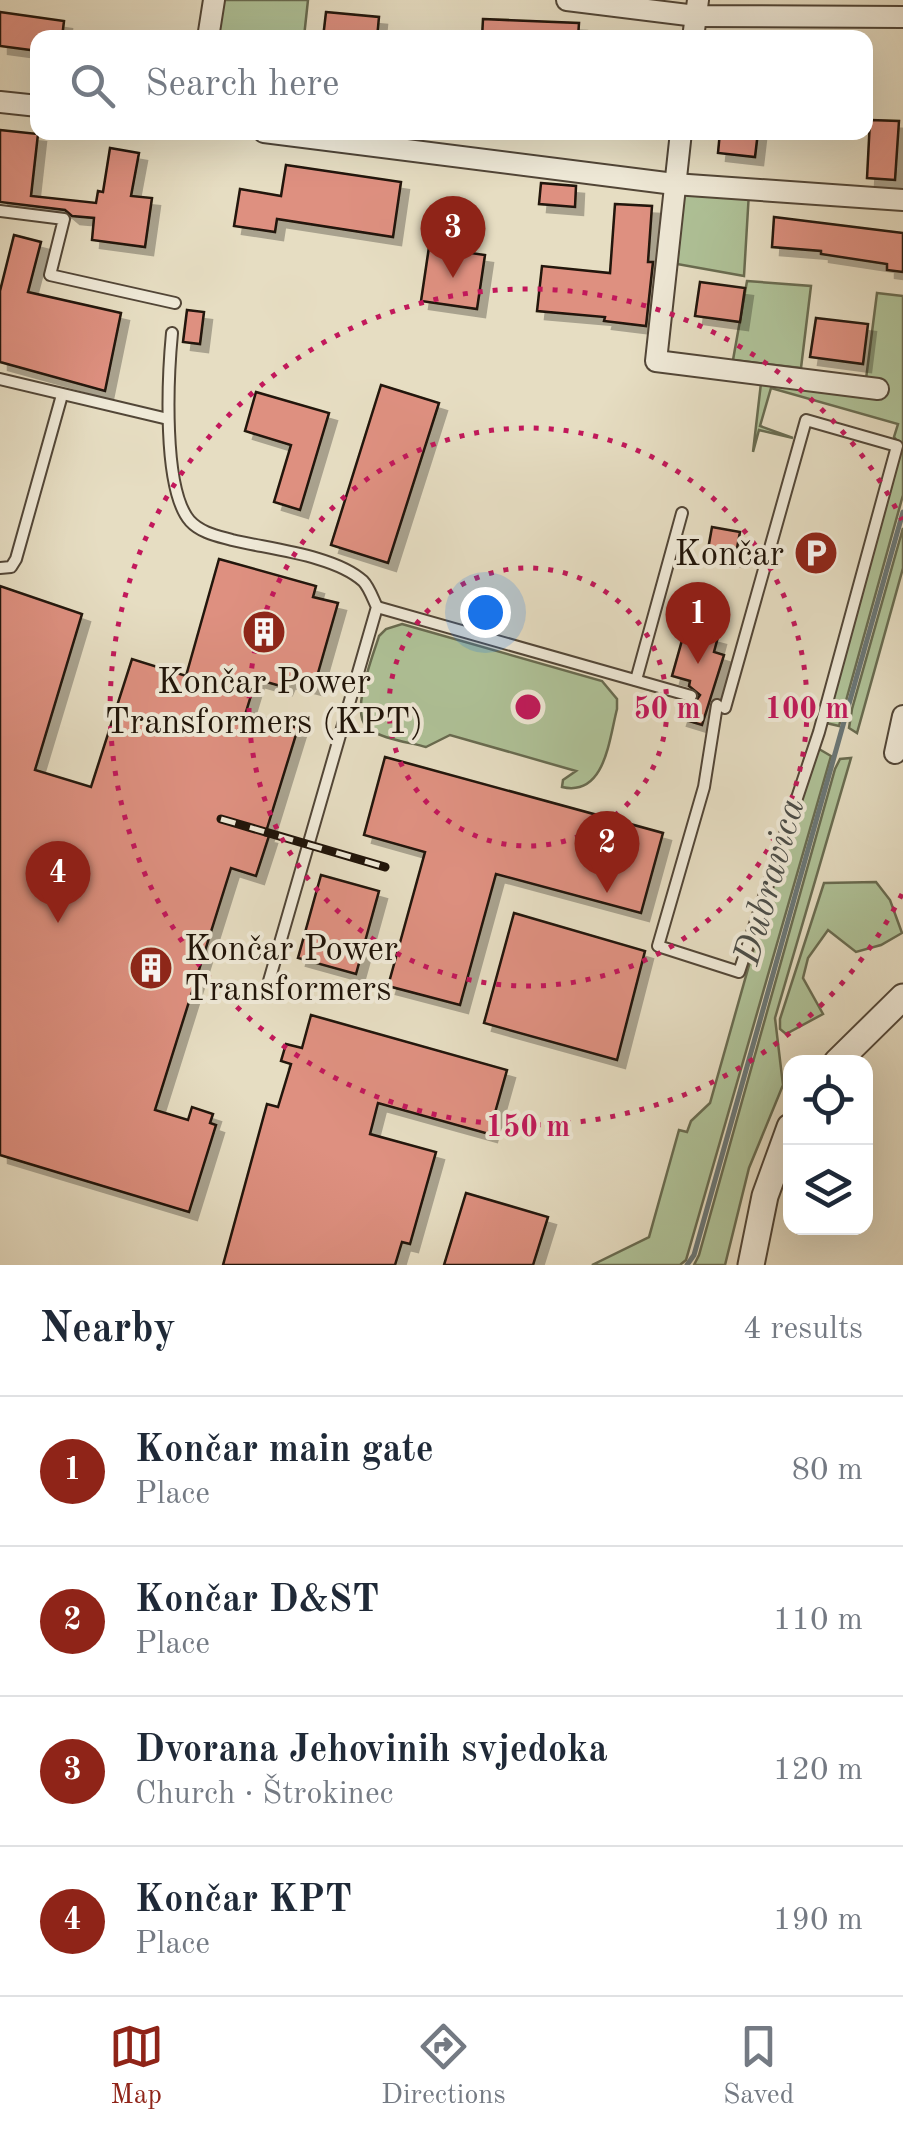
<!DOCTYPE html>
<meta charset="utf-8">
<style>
body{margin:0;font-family:"Old Standard TT",serif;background:#f2f2f3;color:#1f2937}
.controls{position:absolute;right:30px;bottom:30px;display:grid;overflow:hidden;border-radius:20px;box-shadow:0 10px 40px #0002}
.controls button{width:90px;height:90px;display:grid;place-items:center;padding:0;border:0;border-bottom:2px solid #e0e1e3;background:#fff;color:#1f2937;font:50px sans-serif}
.you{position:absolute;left:485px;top:612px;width:35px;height:35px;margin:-25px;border:8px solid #fff;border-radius:50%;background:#1a73e8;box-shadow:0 0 0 15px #1a73e833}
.badge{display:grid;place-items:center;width:65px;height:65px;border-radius:50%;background:#8f2418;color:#fff;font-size:32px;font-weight:700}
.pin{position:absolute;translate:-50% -82px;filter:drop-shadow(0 2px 5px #0008)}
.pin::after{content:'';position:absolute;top:52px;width:35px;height:30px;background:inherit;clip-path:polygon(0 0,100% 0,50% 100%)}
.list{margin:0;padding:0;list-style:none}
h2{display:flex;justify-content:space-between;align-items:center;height:130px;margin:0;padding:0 40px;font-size:42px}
h2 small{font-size:32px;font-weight:400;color:#747a83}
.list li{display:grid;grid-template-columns:65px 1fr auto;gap:30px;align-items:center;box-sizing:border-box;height:150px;padding:0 40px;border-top:2px solid #e0e1e3}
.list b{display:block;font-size:38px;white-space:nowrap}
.list p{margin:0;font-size:32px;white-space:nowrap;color:#747a83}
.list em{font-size:32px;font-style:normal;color:#747a83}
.icon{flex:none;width:55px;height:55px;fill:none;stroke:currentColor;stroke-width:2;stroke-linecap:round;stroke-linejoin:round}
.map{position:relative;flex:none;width:903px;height:1265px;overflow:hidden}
.search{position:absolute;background:#fff;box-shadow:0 10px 40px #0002;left:30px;right:30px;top:30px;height:110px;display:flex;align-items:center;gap:25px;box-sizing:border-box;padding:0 35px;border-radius:20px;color:#747a83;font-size:38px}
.sheet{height:730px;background:#fff}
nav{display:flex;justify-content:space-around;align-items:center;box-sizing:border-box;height:140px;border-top:2px solid #e0e1e3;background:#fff;font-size:28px;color:#747a83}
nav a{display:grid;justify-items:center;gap:5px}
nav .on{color:#8f2418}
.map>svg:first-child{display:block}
</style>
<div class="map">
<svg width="903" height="1265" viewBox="0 0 903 1265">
<defs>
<filter id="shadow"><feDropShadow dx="8" dy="8" stdDeviation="0" flood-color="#0004"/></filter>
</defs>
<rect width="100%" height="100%" fill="#e6ddc2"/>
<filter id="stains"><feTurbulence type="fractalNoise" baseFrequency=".002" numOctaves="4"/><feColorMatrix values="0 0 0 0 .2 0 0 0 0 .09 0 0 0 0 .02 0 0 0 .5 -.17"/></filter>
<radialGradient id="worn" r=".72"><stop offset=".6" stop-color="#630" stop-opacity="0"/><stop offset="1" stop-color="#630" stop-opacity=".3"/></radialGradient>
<g fill="#afc298" stroke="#686b50" stroke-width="2.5">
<path d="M222,0H308L304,37L218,36Z"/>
<path d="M684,192H749L744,276L677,264Z"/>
<path d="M747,281L811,286L801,368L733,360Z"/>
<path d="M877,293L903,296V495L839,726L826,723L827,711L902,447L894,437L898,424L771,388L760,426L793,438L759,430L753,452L761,383L866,379Z"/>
<path d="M903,528V568L857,733L849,728L852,709Z"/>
<path d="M402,624L602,681L617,699V709C609,740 605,797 562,787L563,780L576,771L450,735L426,747C408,742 380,739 367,727C350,712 373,656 379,636L386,629Z"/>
<path d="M819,749L831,756L686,1260L680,1265H592L649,1237L679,1130L687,1132L691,1121L710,1103L787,831L813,756Z"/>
<path d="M851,758L775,1018L783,1085L749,1168L725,1265H694L699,1255L835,769L840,759Z"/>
<path d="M876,882L890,900L902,933L881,945L856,952L828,930L808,958L803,978L823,1014L786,1034L780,1029V1019L824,883Z"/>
</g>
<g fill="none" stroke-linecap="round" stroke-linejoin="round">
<path stroke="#6a7676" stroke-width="5" d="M687,1265L694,1255L903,512"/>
</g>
<g fill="#de9080" stroke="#201409" stroke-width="2.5" filter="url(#shadow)">
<path d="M0,12L64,21L62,38H38V51L0,46Z"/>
<path d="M326,12L379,17L377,38H323Z"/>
<path d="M483,19L579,23L578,38H482Z"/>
<path d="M870,120L899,121L895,180L867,178Z"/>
<path d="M0,130L38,134L31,196L96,203L98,191L103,192L110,148L139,153L131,196L152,198L145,247L92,240L94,218L72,216L65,210L0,202Z"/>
<path d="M720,132H758L755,157L718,153Z"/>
<path d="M286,165L401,182L393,237L277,219L275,232L234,226L240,189L281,196Z"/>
<path d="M541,183L576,186L575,207L539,204Z"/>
<path d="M615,204L652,206L648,262H653L646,326L604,321L605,317L537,311L542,266L610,273Z"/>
<path d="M774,217L903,233V272L887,270V264L821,254V251L772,247Z"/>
<path d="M14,235L41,242L28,292L121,313L105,391L0,362V291Z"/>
<path d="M429,247L485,255L477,309L421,301Z"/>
<path d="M700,282L745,288L740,322L695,316Z"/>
<path d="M187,310L204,312L200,344L183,342Z"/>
<path d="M816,318L868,324L863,364L810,357Z"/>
<path d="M381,385L439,403L388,563L331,545Z"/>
<path d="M256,392L329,413L300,510L274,502L291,445L245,431Z"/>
<path d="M712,527L740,532L735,559L707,555Z"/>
<path d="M219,559L316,586L313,597L338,603L314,687L287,680L284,687L256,679L246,712L298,728L265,835L269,836L256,876L231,868L155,1110L188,1120L192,1107L213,1114L210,1123L216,1125L189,1212L0,1155V586L82,614L35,770L91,787L132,659L186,676Z"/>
<path d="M688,619L705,623L703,633L718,637L714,652L724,655L702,725L679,718L684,703L694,704L700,695L689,686L690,681L672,676Z"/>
<path d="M385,757L663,833L641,913L496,874L460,1005L388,986L425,852L364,835Z"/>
<path d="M321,875L379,891L356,974L298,958Z"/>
<path d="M514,913L645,951L617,1060L484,1023Z"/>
<path d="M311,1015L507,1070L489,1134L378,1103L370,1134L436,1152L410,1244L402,1242L395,1265H223L267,1104L278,1107L291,1064L281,1061L286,1044L302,1048Z"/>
<path d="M466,1193L548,1217L533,1265H444Z"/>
</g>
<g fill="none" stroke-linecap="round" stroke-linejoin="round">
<defs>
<g id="service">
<path d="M0,211L64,219L50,275L175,303"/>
<path d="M172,333C168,375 162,489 190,521C201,533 218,536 232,540C269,549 334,555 363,581C369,587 373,599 377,607L269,981"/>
<path d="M0,379L168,419"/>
<path d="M0,568L11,567L16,559L62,395"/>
<path d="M377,607L691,696"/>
<path d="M636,680L682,513"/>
<path d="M717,705L704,787L658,946L739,972L819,732L897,446L806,420L725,708"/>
</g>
<g id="minor">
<path d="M567,0L696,16L903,17"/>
<path d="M208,38L214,0"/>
<path d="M693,38L698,0"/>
<path d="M0,102L38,106"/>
<path d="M264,132L674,184L903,200"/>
<path d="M681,132L656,361L878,389"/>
<path d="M895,753L903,716"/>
</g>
<g id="tertiary">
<path d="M837,1062L903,997"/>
<path d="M751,1265L765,1196L790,1127"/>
</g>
</defs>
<use href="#service" stroke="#524637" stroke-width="14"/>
<use href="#minor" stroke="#524637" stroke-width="24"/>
<use href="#tertiary" stroke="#524637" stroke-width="29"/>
<use href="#service" stroke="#efe9d7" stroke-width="10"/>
<use href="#minor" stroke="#efe9d7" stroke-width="20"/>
<use href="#tertiary" stroke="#efe9d7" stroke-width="25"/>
<defs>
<path id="rail" d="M221,819L385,867"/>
</defs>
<use href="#rail" stroke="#201409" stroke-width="9"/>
<use href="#rail" stroke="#efe9d7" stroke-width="5" stroke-dasharray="15" stroke-linecap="butt"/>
</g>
<g fill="none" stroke="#c2185b" stroke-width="5" stroke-dasharray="5 10">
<circle cx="528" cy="707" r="139"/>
<circle cx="528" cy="707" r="279"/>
<path d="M902 894A418 418 0 1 1 902 520"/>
</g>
<defs>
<symbol id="parking-disc" viewBox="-11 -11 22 22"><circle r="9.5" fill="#8f2418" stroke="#efe9d7"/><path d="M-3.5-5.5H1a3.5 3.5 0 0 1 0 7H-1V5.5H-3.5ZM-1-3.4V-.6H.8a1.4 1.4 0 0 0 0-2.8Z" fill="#fff"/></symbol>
<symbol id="building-disc" viewBox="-11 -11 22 22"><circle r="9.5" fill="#8f2418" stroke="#efe9d7"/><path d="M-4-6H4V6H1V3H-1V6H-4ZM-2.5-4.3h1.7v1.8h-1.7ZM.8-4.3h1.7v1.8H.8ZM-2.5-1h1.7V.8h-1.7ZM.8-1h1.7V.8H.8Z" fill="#fff"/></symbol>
</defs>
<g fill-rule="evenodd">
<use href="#parking-disc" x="791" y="528" width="50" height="50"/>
<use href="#building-disc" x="239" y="607" width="50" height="50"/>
<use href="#building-disc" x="126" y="943" width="50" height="50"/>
</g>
<g text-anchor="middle" stroke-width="8" stroke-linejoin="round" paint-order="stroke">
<g font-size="35" fill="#201409" stroke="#efe9d7" text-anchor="end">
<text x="784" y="565">Končar</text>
<text x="264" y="693" text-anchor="middle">Končar Power<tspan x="264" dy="40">Transformers (KPT)</tspan></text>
<text x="184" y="960" text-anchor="start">Končar Power<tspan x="184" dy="40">Transformers</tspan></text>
</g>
<g font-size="38" font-style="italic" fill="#4b4d48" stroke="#efe9d7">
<text transform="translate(768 881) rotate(-74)" y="13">Dubravica</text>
</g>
</g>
<circle cx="528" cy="707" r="15" fill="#c2185b" stroke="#efe9d7" stroke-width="5"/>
<g font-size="30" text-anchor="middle" font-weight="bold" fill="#c2185b" stroke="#efe9d7" stroke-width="8" stroke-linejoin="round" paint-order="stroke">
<text x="667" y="718">50 m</text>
<text x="807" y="718">100 m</text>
<text x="528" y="1136">150 m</text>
</g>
<rect width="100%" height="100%" filter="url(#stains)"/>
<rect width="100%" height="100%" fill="url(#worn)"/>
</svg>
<div class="controls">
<button><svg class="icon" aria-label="locate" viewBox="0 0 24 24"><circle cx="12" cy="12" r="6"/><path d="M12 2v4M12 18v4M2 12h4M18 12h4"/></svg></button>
<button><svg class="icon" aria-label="layers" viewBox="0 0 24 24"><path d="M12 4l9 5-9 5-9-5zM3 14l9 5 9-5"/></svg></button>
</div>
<div class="you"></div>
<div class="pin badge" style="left:698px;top:664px">1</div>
<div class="pin badge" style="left:607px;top:893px">2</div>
<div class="pin badge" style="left:453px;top:278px">3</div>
<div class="pin badge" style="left:58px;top:923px">4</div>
<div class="search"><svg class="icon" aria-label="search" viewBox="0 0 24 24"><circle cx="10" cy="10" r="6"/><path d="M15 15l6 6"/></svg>Search here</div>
</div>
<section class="sheet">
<h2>Nearby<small>4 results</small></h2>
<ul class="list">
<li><span class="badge">1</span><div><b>Končar main gate</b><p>Place</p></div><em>80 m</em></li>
<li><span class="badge">2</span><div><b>Končar D&amp;ST</b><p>Place</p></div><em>110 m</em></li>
<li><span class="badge">3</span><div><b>Dvorana Jehovinih svjedoka</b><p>Church · Štrokinec</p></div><em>120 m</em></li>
<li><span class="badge">4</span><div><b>Končar KPT</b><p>Place</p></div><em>190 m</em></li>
</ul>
</section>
<nav>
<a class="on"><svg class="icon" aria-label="map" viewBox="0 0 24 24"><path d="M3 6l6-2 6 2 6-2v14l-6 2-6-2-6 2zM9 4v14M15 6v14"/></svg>Map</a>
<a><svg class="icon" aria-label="directions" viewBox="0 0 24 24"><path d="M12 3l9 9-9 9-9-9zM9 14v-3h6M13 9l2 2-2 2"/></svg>Directions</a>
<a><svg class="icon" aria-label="saved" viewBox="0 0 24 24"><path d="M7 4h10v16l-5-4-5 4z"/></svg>Saved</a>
</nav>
